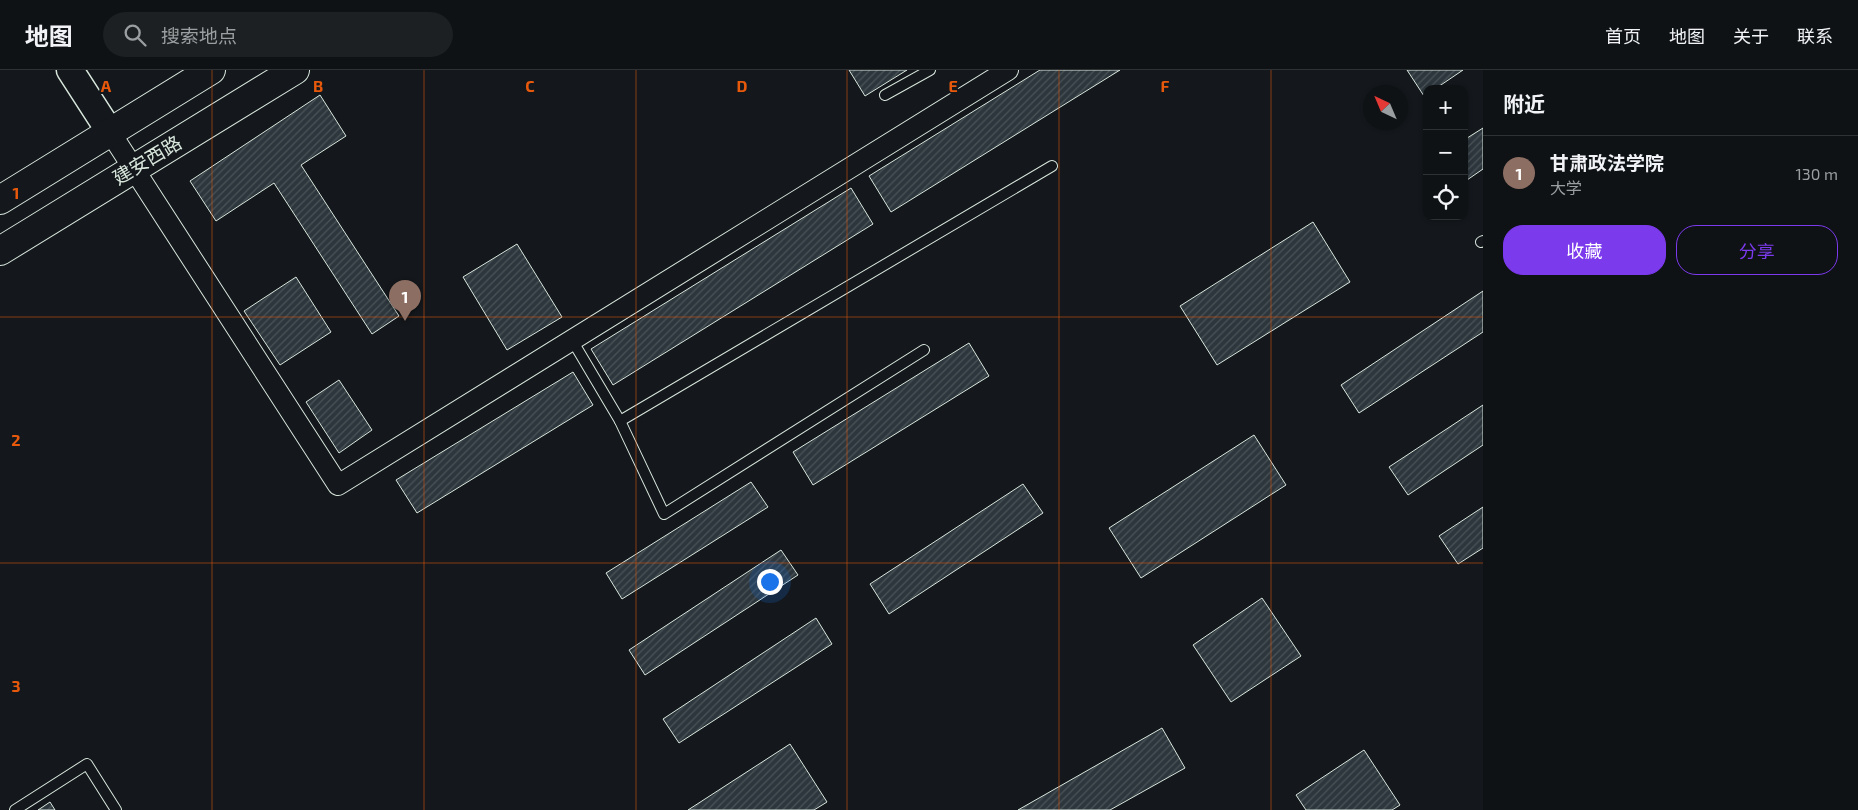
<!DOCTYPE html>
<html lang="zh">
<meta charset="utf-8">
<style>
body{margin:0;font-family:"Exo 2","Noto Sans SC",sans-serif;background:#1d2022;color:#f1f3f6}
.controls{position:absolute;right:15px;top:15px;display:grid;overflow:hidden;border-radius:10px;box-shadow:0 1px 4px #0004}
.controls button{width:45px;height:45px;display:grid;place-items:center;padding:0;border:0;border-bottom:1px solid #2f3234;background:#0f1215;color:#f1f3f6;font:25px sans-serif}
.compass{position:absolute;left:1363px;top:15px;width:45px;height:45px;border-radius:50%;background:#0f1215;box-shadow:0 1px 4px #0004;rotate:316deg}
.you{position:absolute;left:769px;top:511px;width:18px;height:18px;margin:-12px;border:4px solid #fff;border-radius:50%;background:#1a73e8;box-shadow:0 0 0 8px #1a73e833}
.badge{display:grid;place-items:center;width:32px;height:32px;border-radius:50%;background:#7c3aed;color:#fff;font-size:16px;font-weight:700}
.pin{position:absolute;translate:-50% -41px;filter:drop-shadow(0 1px 2px #0008)}
.pin::after{content:'';position:absolute;top:26px;width:18px;height:15px;background:inherit;clip-path:polygon(0 0,100% 0,50% 100%)}
.list{margin:0;padding:0;list-style:none}
h2{display:flex;justify-content:space-between;align-items:center;height:65px;margin:0;padding:0 20px;font-size:21px}
h2 small{font-size:16px;font-weight:400;color:#9b9ea0}
.list li{display:grid;grid-template-columns:32px 1fr auto;gap:15px;align-items:center;box-sizing:border-box;height:75px;padding:0 20px;border-top:1px solid #2f3234}
.list b{display:block;font-size:19px;white-space:nowrap}
.list p{margin:0;font-size:16px;white-space:nowrap;color:#9b9ea0}
.list em{font-size:16px;font-style:normal;color:#9b9ea0}
.actions{display:flex;gap:10px;padding:15px 20px}
.actions a{flex:1;padding:11px 0;border:1px solid #7c3aed;border-radius:20px;text-align:center;font-size:18px;color:#7c3aed}
.actions .main{background:#7c3aed;color:#fff}
.icon{flex:none;width:28px;height:28px;fill:none;stroke:currentColor;stroke-width:2;stroke-linecap:round;stroke-linejoin:round}
.map{position:relative;flex:none;width:1483px;height:740px;overflow:hidden}
header{display:flex;align-items:center;gap:30px;box-sizing:border-box;height:70px;padding:0 25px;background:#0f1215;border-bottom:1px solid #2f3234}
header strong{font-size:24px}
nav{display:flex;gap:28px;margin-inline-start:auto;font-size:18px}
.search{width:350px;height:45px;background:#1d2022;display:flex;align-items:center;gap:12px;box-sizing:border-box;padding:0 18px;border-radius:28px;color:#9b9ea0;font-size:19px}
main{display:flex}
aside{flex:1;background:#0f1215}
.map>svg:first-child{display:block}
</style>
<header>
<strong>地图</strong>
<div class="search"><svg class="icon" aria-label="search" viewBox="0 0 24 24"><circle cx="10" cy="10" r="6"/><path d="M15 15l6 6"/></svg>搜索地点</div>
<nav><a>首页</a><a>地图</a><a>关于</a><a>联系</a></nav>
</header>
<main>
<div class="map">
<svg width="1483" height="740" viewBox="0 0 1483 740">
<defs>
<pattern id="building-hatch" width="6" height="6" patternUnits="userSpaceOnUse" patternTransform="scale(1.25)"><rect width="6" height="6" fill="#2c363c"/><path d="M-1 1l2-2M0 6l6-6M5 7l2-2" fill="none" stroke="#4a5358"/></pattern>
</defs>
<rect width="100%" height="100%" fill="#14181c"/>
<g fill="url(#building-hatch)" stroke="#d8e6dc">
<path d="M849,0H907L865,26Z"/>
<path d="M1040,0H1120L891,142L869,106Z"/>
<path d="M1407,0H1463L1435,19H1427V24L1424,26Z"/>
<path d="M320,25L346,66L301,95L399,246L372,264L274,113L216,151L190,111Z"/>
<path d="M1483,58V99L1467,110L1464,106V70Z"/>
<path d="M851,118L873,154L613,315L591,279Z"/>
<path d="M1313,152L1350,212L1217,295L1180,236Z"/>
<path d="M517,174L562,247L507,280L463,207Z"/>
<path d="M296,207L331,262L280,295L244,241Z"/>
<path d="M1483,221V262L1359,343L1341,315Z"/>
<path d="M969,273L989,306L813,415L793,382Z"/>
<path d="M573,302L593,335L417,443L396,410Z"/>
<path d="M339,310L372,360L339,383L306,332Z"/>
<path d="M1483,335V375L1408,425L1389,397Z"/>
<path d="M1254,365L1286,415L1141,508L1109,458Z"/>
<path d="M751,412L768,437L622,529L606,503Z"/>
<path d="M1023,414L1043,443L889,544L870,514Z"/>
<path d="M1483,437V478L1458,494L1439,466Z"/>
<path d="M781,480L798,505L645,605L629,580Z"/>
<path d="M1262,528L1301,586L1231,632L1193,575Z"/>
<path d="M816,548L832,574L679,673L663,649Z"/>
<path d="M1162,658L1185,698L1110,740H1018Z"/>
<path d="M790,674L827,732L814,740H688Z"/>
<path d="M1364,680L1400,735L1392,740H1306L1296,725Z"/>
<path d="M50,732L55,740H38Z"/>
</g>
<g fill="none" stroke-linecap="round" stroke-linejoin="round">
<defs>
<g id="service">
<path d="M885,25L930,0"/>
<path d="M1481,172L1483,171"/>
<path d="M572,270L620,351L1052,96"/>
<path d="M620,351L664,444L924,280"/>
<path d="M15,740L87,694L116,740"/>
</g>
<path id="minor" d="M110,62L338,415L1008,0"/>
<path id="tertiary" d="M70,0L110,62"/>
<g id="primary">
<path d="M0,130L211,0"/>
<path d="M0,181L295,0"/>
</g>
</defs>
<use href="#service" stroke="#d8e6dc" stroke-width="12"/>
<use href="#minor" stroke="#d8e6dc" stroke-width="22"/>
<use href="#tertiary" stroke="#d8e6dc" stroke-width="29"/>
<use href="#primary" stroke="#d8e6dc" stroke-width="30"/>
<use href="#service" stroke="#14181c" stroke-width="10"/>
<use href="#minor" stroke="#14181c" stroke-width="20"/>
<use href="#tertiary" stroke="#14181c" stroke-width="26"/>
<use href="#primary" stroke="#14181c" stroke-width="28"/>
</g>
<path fill="none" stroke="#e8590c" stroke-width="1" stroke-opacity="0.55" d="M212,0V740M424,0V740M636,0V740M847,0V740M1059,0V740M1271,0V740M0,247H1483M0,493H1483"/>
<g text-anchor="middle" stroke-width="4" stroke-linejoin="round" paint-order="stroke">
<g font-size="19" fill="#d8e6dc" stroke="#14181c">
<text transform="translate(147 90) rotate(-31)" y="7">建安西路</text>
</g>
</g>
<g font-size="16" text-anchor="middle" font-weight="bold" fill="#e8590c" stroke="#14181c" stroke-width="4" stroke-linejoin="round" paint-order="stroke">
<text x="106" y="22">A</text>
<text x="318" y="22">B</text>
<text x="530" y="22">C</text>
<text x="742" y="22">D</text>
<text x="953" y="22">E</text>
<text x="1165" y="22">F</text>
<text x="16" y="129">1</text>
<text x="16" y="376">2</text>
<text x="16" y="622">3</text>
</g>
</svg>
<div class="controls">
<button>+</button>
<button>−</button>
<button><svg class="icon" aria-label="locate" viewBox="0 0 24 24"><circle cx="12" cy="12" r="6"/><path d="M12 2v4M12 18v4M2 12h4M18 12h4"/></svg></button>
</div>
<svg class="compass" viewBox="-18 -18 36 36"><path d="M0-13l5 13h-10z" fill="#e53935"/><path d="M0 13l5-13h-10z" fill="#9b9ea0"/></svg>
<div class="you"></div>
<div class="pin badge" style="left:405px;top:251px;background:#8d6e63">1</div>
</div>
<aside>
<h2>附近<small></small></h2>
<ul class="list">
<li><span class="badge" style="background:#8d6e63">1</span><div><b>甘肃政法学院</b><p>大学</p></div><em>130 m</em></li>
</ul>
<div class="actions"><a class="main">收藏</a><a>分享</a></div>
</aside>
</main>
